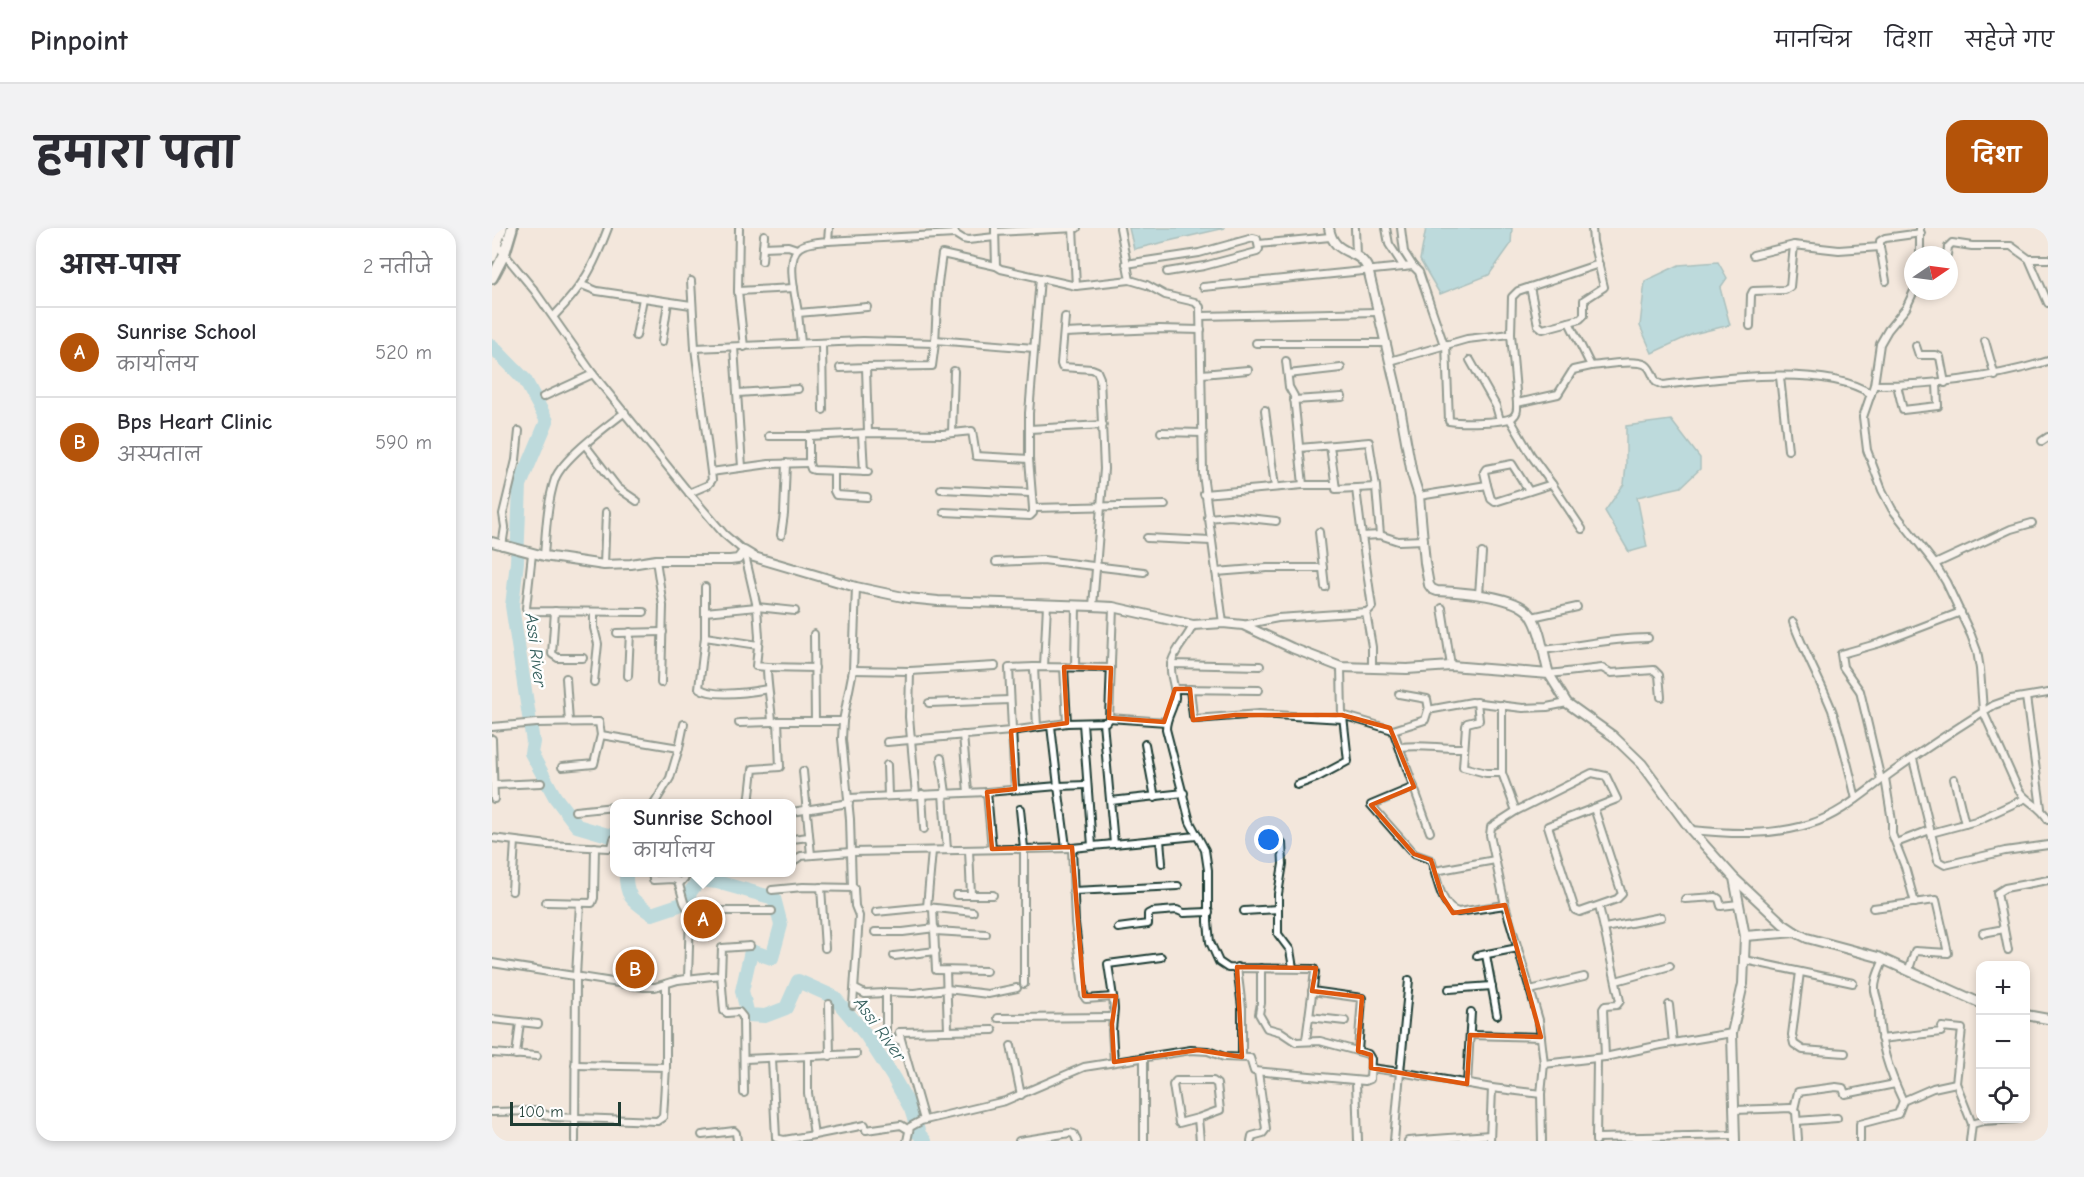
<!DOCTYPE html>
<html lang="hi">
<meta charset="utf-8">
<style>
body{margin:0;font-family:"Comic Neue","Playpen Sans Deva",sans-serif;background:#f2f2f3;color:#2b2b33}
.controls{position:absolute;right:18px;bottom:18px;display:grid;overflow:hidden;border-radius:12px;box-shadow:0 3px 9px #0003}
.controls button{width:54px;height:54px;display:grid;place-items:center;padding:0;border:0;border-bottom:2px solid #e1e1e2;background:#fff;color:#2b2b33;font:30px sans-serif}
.compass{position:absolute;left:1412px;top:18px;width:54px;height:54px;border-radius:50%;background:#fff;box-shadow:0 3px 9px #0003;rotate:77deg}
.scale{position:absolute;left:18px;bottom:15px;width:111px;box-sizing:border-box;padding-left:6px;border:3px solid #1f3d34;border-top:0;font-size:16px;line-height:21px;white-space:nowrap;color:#1f3d34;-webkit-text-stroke:4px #fff;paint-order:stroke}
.you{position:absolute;left:777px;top:612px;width:21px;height:21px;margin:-15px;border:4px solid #fff;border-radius:50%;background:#1a73e8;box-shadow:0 0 0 9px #1a73e833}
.badge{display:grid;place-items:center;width:39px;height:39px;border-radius:50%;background:#b45309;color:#fff;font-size:20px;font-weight:700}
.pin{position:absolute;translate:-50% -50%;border:3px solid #fff;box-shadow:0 2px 6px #0006}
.popup{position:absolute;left:118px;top:571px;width:186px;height:78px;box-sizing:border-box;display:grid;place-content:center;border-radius:12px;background:#fff;filter:drop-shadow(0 2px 4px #0005);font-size:20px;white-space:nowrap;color:#7c7c81}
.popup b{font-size:22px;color:#2b2b33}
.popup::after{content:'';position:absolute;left:50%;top:100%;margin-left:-12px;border:12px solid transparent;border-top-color:#fff}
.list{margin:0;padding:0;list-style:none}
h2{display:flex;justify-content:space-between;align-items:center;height:78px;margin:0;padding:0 24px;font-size:26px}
h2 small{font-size:20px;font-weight:400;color:#7c7c81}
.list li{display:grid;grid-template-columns:39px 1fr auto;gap:18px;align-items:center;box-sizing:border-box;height:90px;padding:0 24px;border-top:2px solid #e1e1e2}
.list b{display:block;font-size:22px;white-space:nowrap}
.list p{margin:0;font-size:20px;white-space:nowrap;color:#7c7c81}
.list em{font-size:20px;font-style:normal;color:#7c7c81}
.icon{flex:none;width:33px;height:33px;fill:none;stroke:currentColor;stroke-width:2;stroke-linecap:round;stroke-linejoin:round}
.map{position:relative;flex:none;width:1556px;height:913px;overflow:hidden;border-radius:18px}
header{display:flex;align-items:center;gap:36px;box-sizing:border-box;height:84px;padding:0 30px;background:#fff;border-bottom:2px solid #e1e1e2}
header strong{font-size:28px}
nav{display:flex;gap:33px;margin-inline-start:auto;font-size:21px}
.intro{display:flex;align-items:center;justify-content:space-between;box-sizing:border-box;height:144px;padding:0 36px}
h1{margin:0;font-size:42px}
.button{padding:15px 27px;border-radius:18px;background:#b45309;color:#fff;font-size:21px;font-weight:700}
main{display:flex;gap:36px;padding:0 36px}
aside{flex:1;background:#fff;border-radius:18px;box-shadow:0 3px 9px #0003}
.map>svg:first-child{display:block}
</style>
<header>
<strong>Pinpoint</strong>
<nav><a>मानचित्र</a><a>दिशा</a><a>सहेजे गए</a></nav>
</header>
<div class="intro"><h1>हमारा पता</h1><a class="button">दिशा</a></div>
<main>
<aside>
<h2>आस-पास<small>2 नतीजे</small></h2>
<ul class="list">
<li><span class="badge">A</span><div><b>Sunrise School</b><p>कार्यालय</p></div><em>520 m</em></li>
<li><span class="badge">B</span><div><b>Bps Heart Clinic</b><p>अस्पताल</p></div><em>590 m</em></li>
</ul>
</aside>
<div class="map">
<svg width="1556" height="913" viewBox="0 0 1556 913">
<rect width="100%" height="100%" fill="#f3e7dc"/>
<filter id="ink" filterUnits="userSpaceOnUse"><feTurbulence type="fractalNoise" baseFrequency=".0167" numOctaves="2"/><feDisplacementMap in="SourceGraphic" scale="12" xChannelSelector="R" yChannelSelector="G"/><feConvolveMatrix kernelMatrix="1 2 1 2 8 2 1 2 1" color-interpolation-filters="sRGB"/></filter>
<g filter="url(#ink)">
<g fill="#7dcadc" stroke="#579299" stroke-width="1.5">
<path d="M637,0H733L642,21Z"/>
<path d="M934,0H1020L1019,16L997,47L948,66L928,32Z"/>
<path d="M1226,34L1235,50L1228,60L1238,97L1201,106L1160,125L1148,98L1153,53L1187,37Z"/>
<path d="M1179,192L1208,230V241L1189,259L1145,269L1155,319L1137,324L1113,283L1132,256L1134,237V198Z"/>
</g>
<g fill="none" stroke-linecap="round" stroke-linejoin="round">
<g stroke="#7dcadc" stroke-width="14">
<path d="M0,118L33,152L55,193L28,257L25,334L20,378L41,514L39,525L63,569L85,598L119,608"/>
<path d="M134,644C133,669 141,673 160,686L187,677"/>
<path d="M196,667L207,652L225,654L282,670L289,697L280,730L259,723L250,763L256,787L273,788L294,780L306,753L342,769L374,807L401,849L419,881L427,906L433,913"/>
</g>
<defs>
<g id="minor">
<path d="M462,0L463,6L471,11L476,12L503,9"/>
<path d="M503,0L504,38L509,41L584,58L638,52"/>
<path d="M581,0L584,58"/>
<path d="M628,0L638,52L655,57L673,67L703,74L708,79L711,246L731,395"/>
<path d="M863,0L864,28"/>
<path d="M894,0L897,16L912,39"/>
<path d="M909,0L912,24L921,38"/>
<path d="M1428,0V27"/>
<path d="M503,4L585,0"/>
<path d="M0,11L42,62L101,146L197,265L232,306L252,323L265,379L267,409L264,438L275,439C275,457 279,475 280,494"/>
<path d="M336,13L463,6"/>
<path d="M767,16L838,9"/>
<path d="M271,19L296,18L305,21"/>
<path d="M1388,19L1394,53"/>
<path d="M1261,27L1302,17"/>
<path d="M1455,27L1456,19L1460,15L1480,18H1519L1537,31H1556"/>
<path d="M1537,31L1556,75"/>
<path d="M270,33L272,7"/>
<path d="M634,36L707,25L761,10L765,11L767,21L765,24L712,38L675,44"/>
<path d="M90,57L105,63L199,77"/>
<path d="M711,59L921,38L927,44L952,117"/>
<path d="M1038,59L1107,36"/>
<path d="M246,63L247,0"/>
<path d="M1422,63L1414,80L1396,102L1388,116L1382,157L1371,189L1375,222L1390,262L1400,281L1443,336L1454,354L1479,407L1485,423L1488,441L1491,483L1526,561C1534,575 1549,577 1556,592"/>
<path d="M306,85C304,70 293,28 308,19C315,14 328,14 336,13L337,0"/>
<path d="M62,88C92,57 101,40 116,0"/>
<path d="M709,88L886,84"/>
<path d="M573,89L569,136L570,139L600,141L605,143L608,150L612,241L601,378"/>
<path d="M1258,98L1259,67L1261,63L1293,62L1298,59L1302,17L1347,22L1388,19V13L1393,10L1429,5"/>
<path d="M572,105L667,101L709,102"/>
<path d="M144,108L151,70"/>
<path d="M443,112L542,120"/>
<path d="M1493,113L1503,148"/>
<path d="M170,114L176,74"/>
<path d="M309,115L306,85L375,79"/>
<path d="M330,115L331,182"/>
<path d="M443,115L446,55L450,26L504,38"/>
<path d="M764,115H893"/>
<path d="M954,116L957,193C968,195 1013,195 1021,189C1026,185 1025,180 1025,175L1019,106L1020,69L1026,63L1038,59L1046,97L1051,101L1088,91L1092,87V72L1112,59L1101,14L1100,0"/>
<path d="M1424,118L1427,127H1444L1448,129L1453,155"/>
<path d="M242,119L250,239"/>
<path d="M252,119L246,63L302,60"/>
<path d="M203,120L371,113L443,115L440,138L374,139L376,205"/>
<path d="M978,132L1004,178L1008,192"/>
<path d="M794,133L797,159L802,168L811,257"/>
<path d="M898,133L975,111L1019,106"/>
<path d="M1099,138C1112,137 1142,131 1154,137C1159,140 1161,149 1164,154L1171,157C1225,151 1334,135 1379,166"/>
<path d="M348,140L374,139"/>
<path d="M710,146L756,142"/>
<path d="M796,146L849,140"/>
<path d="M1288,149L1296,222"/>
<path d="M1382,157C1442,157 1498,151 1556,133"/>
<path d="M1405,157L1411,182L1446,178L1445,155"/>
<path d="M246,165L306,161"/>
<path d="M51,169L101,146"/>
<path d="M802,172L850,169"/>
<path d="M1025,175L1066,166L1081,142L1099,138L1077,94"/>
<path d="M773,182L783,259"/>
<path d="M1018,191L1039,227L1060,256"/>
<path d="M537,201L611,197"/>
<path d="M669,204L711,205"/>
<path d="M460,205L462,143"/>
<path d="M370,206L372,244"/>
<path d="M277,208H317"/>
<path d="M1550,213L1556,209"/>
<path d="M93,217L126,260L145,273"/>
<path d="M838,218L844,261L884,259"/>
<path d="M807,220L877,214L884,259L888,307"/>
<path d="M537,231L541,280L673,277"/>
<path d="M317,235L319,241L322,242L376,244"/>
<path d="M342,243V263L344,267L375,269"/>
<path d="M219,244L277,236L317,235V208L376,205L451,206L480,203L484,228L537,231V185L548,50"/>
<path d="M995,257L992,244L994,241L1020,236L1037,263"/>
<path d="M449,261L539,265"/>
<path d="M864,261L870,308"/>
<path d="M197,265L216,257L220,252L203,120L199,53"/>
<path d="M712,266L811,257H843"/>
<path d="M927,268L995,257L999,271L1003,274L1060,256L1090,301"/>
<path d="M452,284L538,288L541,285V280"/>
<path d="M716,290L738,288L784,293"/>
<path d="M827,304L833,359"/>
<path d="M289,307L292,286L294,235"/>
<path d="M655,310L719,313"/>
<path d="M10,318L13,299L11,286L24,232L27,203"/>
<path d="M40,326L34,380L35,383L152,384"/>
<path d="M52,328C54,303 55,275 63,251C71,230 115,198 133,184"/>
<path d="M164,332L171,378L169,455"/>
<path d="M504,334L551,332L652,344"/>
<path d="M1443,336L1519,301L1540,295"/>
<path d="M112,337L114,284"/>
<path d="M724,344L775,340H831"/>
<path d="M213,359V409L207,460C221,470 259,464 276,461"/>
<path d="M987,366L990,325"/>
<path d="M950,380L959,438"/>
<path d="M63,383L60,426L66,430H91"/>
<path d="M102,384V400L106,416L102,454"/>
<path d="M213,384L265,379L303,383"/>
<path d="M875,384H874L880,419V440"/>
<path d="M1040,389L1085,379"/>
<path d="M1301,394C1312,424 1328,452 1340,482C1350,511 1357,541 1364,571"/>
<path d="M701,397C696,410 684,420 680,433C676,445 684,458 683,470C681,482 674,489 674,501L698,594L713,622L716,642V694L718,714L727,734L736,740L822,741L823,744L814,812"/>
<path d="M751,397L786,390L875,384L880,379L870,308L888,307L906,313L932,312"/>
<path d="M125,405L171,404"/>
<path d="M322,406L323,493H351"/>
<path d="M213,409L266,417"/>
<path d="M1051,422C1086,418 1120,410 1156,410"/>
<path d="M679,436L768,438"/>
<path d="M275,439L323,440"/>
<path d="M552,439L555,376"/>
<path d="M572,439L575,495"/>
<path d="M583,439L584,377"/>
<path d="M849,439L850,487L901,502L938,604"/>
<path d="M361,442L418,443L503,438"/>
<path d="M418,443L417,489L424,567"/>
<path d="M1057,446L1110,440L1119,445L1162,442L1167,447L1169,469"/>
<path d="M136,448L138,404"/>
<path d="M74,450L77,494"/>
<path d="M683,461L767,462"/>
<path d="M698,461L701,488L703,491L767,486L851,491"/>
<path d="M907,466L935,471L937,482"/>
<path d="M1534,469L1549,580"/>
<path d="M985,474L987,492L975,495L974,498L971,539L994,545H1010"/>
<path d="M437,475L518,472"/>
<path d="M1010,477V545L1024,583"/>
<path d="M617,490L621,379"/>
<path d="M611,494L622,616"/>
<path d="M247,495L282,494"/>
<path d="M591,495L600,618"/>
<path d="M0,499L44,495L107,494L109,507L102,536L70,539"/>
<path d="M545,499L542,439L619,440"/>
<path d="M901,502L933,492L936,482L980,474L1031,480L1055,479L1075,475"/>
<path d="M109,507L187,520L178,550L162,576"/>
<path d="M471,507L476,564"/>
<path d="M0,511L2,571"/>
<path d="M395,514L519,503L575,495L614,494L617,490L674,494"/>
<path d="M653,516L663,570"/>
<path d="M909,519C930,516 950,521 971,520"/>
<path d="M187,520L192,496"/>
<path d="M449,530L454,565"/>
<path d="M1421,531L1439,605L1484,593L1532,571"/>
<path d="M395,537L396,568"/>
<path d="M311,543L319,627"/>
<path d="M1393,550L1400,593V606L1413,639L1423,675"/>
<path d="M1462,551L1473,596"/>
<path d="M1389,552L1368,463L1351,439L1349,426L1388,415L1469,384"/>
<path d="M3,557L49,555"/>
<path d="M805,557L824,550L856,533L851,488"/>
<path d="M922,559L879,577L922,626L939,632C945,648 948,679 966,684L1013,677"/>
<path d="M523,561L517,440L542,439"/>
<path d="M451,565L455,622"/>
<path d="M430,566L432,601"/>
<path d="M357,570L495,564"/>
<path d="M619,573L692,565"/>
<path d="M257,576L261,541L288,539L286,493H323"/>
<path d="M528,581L532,620V756"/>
<path d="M83,583L122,579"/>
<path d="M300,584L357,575"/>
<path d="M1199,602C1238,606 1280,608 1318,596C1350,586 1375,562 1402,543C1434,520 1468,498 1502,477L1519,471L1556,465"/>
<path d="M1439,605L1446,633L1453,637L1513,623L1556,617"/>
<path d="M0,610L56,617L117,620L120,619L122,611"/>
<path d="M300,611L317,609"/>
<path d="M668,612L670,635"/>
<path d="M790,615L791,636L786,666V706L798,722L801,740"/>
<path d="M1404,615L1438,602"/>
<path d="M574,619L566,558L595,557"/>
<path d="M580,620L583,695L592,768L594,771L621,769L622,781L620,802L622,834"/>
<path d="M500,621L495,564L566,558L559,498"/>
<path d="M477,622L479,667"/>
<path d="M440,623L435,679L481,684"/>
<path d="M300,634L309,628L359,624L580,620L705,608"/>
<path d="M943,643L1003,632"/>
<path d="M160,644L161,652L181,651L186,653L192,674L198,685"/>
<path d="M187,656L198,644"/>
<path d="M329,659L333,720"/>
<path d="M360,659L358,591L350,511L351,493L361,442L364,359"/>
<path d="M280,662L311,659L362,660L363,678L367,688L361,777"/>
<path d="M20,663L23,613"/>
<path d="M581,663L686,658"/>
<path d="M464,667H501"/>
<path d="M1193,671L1224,669L1227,671L1229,678L1247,676"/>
<path d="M54,674L100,675L102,670L103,619"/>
<path d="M1107,678L1128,773L1125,777L1113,778L1111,781L1113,829"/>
<path d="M441,680L444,742L494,743"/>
<path d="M1381,680L1444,672L1456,725L1423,723L1417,741"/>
<path d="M752,683L786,681"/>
<path d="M384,684L435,679"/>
<path d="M626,700L656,696V686L660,684L685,682L692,685L717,684"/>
<path d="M1113,700L1169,689"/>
<path d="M443,703L494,706"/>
<path d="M383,704H411L443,700"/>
<path d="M1491,705L1512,701"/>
<path d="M1516,722L1505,665L1513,660L1556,652"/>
<path d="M994,727L1005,787"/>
<path d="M402,728L444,723"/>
<path d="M985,728L1026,720"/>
<path d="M1392,731C1388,741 1382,752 1383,763C1384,769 1387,775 1387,782C1387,815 1397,843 1411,873L1441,860L1464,855L1480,896"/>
<path d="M1253,732L1361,755"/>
<path d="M0,735L152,759H163L186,752L229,747L232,783L235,785L247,784L251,789L252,865"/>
<path d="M745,739L750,780V829"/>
<path d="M454,743L456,802"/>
<path d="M1308,744L1300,807L1302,816L1311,822L1353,825"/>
<path d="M229,747L230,720L258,718"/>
<path d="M196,751L198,685L201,683H280"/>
<path d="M917,752L908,844L1000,860L1049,866"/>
<path d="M1124,753L1178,738"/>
<path d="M363,761L373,766L393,765"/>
<path d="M957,761L1000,758"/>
<path d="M1038,762L1092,749"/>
<path d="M820,763L870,770L866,823"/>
<path d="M621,769L616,736L669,729"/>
<path d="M337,776L338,828"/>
<path d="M1177,777L1181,815"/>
<path d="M817,789L853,793"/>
<path d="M506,790L621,789"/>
<path d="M0,791L46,796"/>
<path d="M978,807L1049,809"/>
<path d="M1389,811L1449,804L1450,799L1470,801L1464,855"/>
<path d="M408,812H397L394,808V764L422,765L455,761L496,766L525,760"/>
<path d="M519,818L529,867"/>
<path d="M0,825L45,828"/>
<path d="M24,827L28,794"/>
<path d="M316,829V865L322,907L373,897"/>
<path d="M253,831L364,826"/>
<path d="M280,831L284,910L292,912L322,907"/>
<path d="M1052,836L1113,829L1169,817L1240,805"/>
<path d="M174,839V756"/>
<path d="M879,840L908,844L902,913"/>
<path d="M864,853L866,913"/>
<path d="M975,856L979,784"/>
<path d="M1302,881L1306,864L1344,859L1351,860L1353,866L1403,856"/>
<path d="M1242,882L1299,880L1304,884L1306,911"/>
<path d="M0,884L43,883L60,889L165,893L171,889L174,839L83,837"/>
<path d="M706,890L687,895L681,857L684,853H721L725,856L728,882L706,890L708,913"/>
<path d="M432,892L407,804L501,802"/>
<path d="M1305,893L1345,890"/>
<path d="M374,902L409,897L417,902"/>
<path d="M210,907L242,903L244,905L245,913"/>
<path d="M1104,910L1243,907"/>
<path d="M83,913L84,748L88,675"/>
<path d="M415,913L418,899L429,893L513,873L592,839L699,822L716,823L732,829L758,830L762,843L873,853L878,851L879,831L876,826L828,813L804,814L789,804L775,800L767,786L769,775V740"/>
<path d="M527,913L578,905L582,906L585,913"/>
<path d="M652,913V830"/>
<path d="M759,913L760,908L771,905L774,901L766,844"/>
<path d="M916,913L998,907"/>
<path d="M998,913L1000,860"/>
<path d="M1050,913L1049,866L1052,836L1047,792L1013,677L998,607L999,599L1024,583L1100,545L1114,548L1125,571L1056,598L1083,682L1088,684L1125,671L1130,666L1102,580"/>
<path d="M1104,913L1105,830"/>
<path d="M1368,913V896L1406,886L1411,873"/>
<path d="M1478,913L1480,896L1491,893L1524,891"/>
</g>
<g id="tertiary">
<path d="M837,0C842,30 867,19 876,41L905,163L920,246L927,268L933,335L937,357L940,361L945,363C968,364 1025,367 1039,387C1050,404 1051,427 1057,446"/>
<path d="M0,314L52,328L112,337L139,336L164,332H238L246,331L252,323L262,329L364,359L416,370L446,373L601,378L621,379L701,397L731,395L751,397L800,420L849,439L915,441L959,438L1057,446L1075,475L1121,508L1150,536L1199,602L1242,650L1253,708L1303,704L1315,710L1386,729L1488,775"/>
<path d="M1243,651L1291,696L1303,704"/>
<path d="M1534,787L1556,791"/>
<path d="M1243,913L1240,805L1251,756L1253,708"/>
</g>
<g id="primary">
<path d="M0,29L10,0"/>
<path d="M0,50L12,27L20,0"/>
</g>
</defs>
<use href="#minor" stroke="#1f3d34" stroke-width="10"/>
<use href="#tertiary" stroke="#1f3d34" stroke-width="12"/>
<use href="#primary" stroke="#1f3d34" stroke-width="14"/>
<use href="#minor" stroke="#fff" stroke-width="6"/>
<use href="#tertiary" stroke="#fff" stroke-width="8"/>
<use href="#primary" stroke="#fff" stroke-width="9"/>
</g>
</g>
<path d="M0 0H1556V913H0ZM572,439L619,440L617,490L672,494L683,461H698L701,492L743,487H850L898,500L922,559L879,577L922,626L939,632L950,668L961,685L1013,677L1049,809L978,807L975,856L879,840V827L866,823L870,769L820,763L824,740L745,739L750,829L706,822L622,834L620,796L624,768H592L580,619L500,621L495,564L523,561L519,503L575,495Z" fill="#f3e7dc" fill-opacity=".55" fill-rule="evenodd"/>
<path fill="none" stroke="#de580e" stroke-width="4.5" stroke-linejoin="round" d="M572,439L619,440L617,490L672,494L683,461H698L701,492L743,487H850L898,500L922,559L879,577L922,626L939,632L950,668L961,685L1013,677L1049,809L978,807L975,856L879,840V827L866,823L870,769L820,763L824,740L745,739L750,829L706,822L622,834L620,796L624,768H592L580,619L500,621L495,564L523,561L519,503L575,495Z"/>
<g text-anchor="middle" stroke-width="5" stroke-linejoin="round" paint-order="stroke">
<g font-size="18" font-style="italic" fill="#36605e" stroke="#fff">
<text transform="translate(44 422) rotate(83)" y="6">Assi River</text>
<text transform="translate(388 801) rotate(54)" y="6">Assi River</text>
</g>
</g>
</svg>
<div class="controls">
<button>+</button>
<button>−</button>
<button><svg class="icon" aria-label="locate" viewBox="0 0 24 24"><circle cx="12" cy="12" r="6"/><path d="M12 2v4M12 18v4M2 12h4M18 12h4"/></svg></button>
</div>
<svg class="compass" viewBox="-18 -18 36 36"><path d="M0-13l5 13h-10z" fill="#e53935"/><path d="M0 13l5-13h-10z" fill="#7c7c81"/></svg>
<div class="scale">100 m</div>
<div class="you"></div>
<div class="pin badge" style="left:211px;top:691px">A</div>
<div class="popup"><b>Sunrise School</b>कार्यालय</div>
<div class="pin badge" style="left:143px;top:741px">B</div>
</div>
</main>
